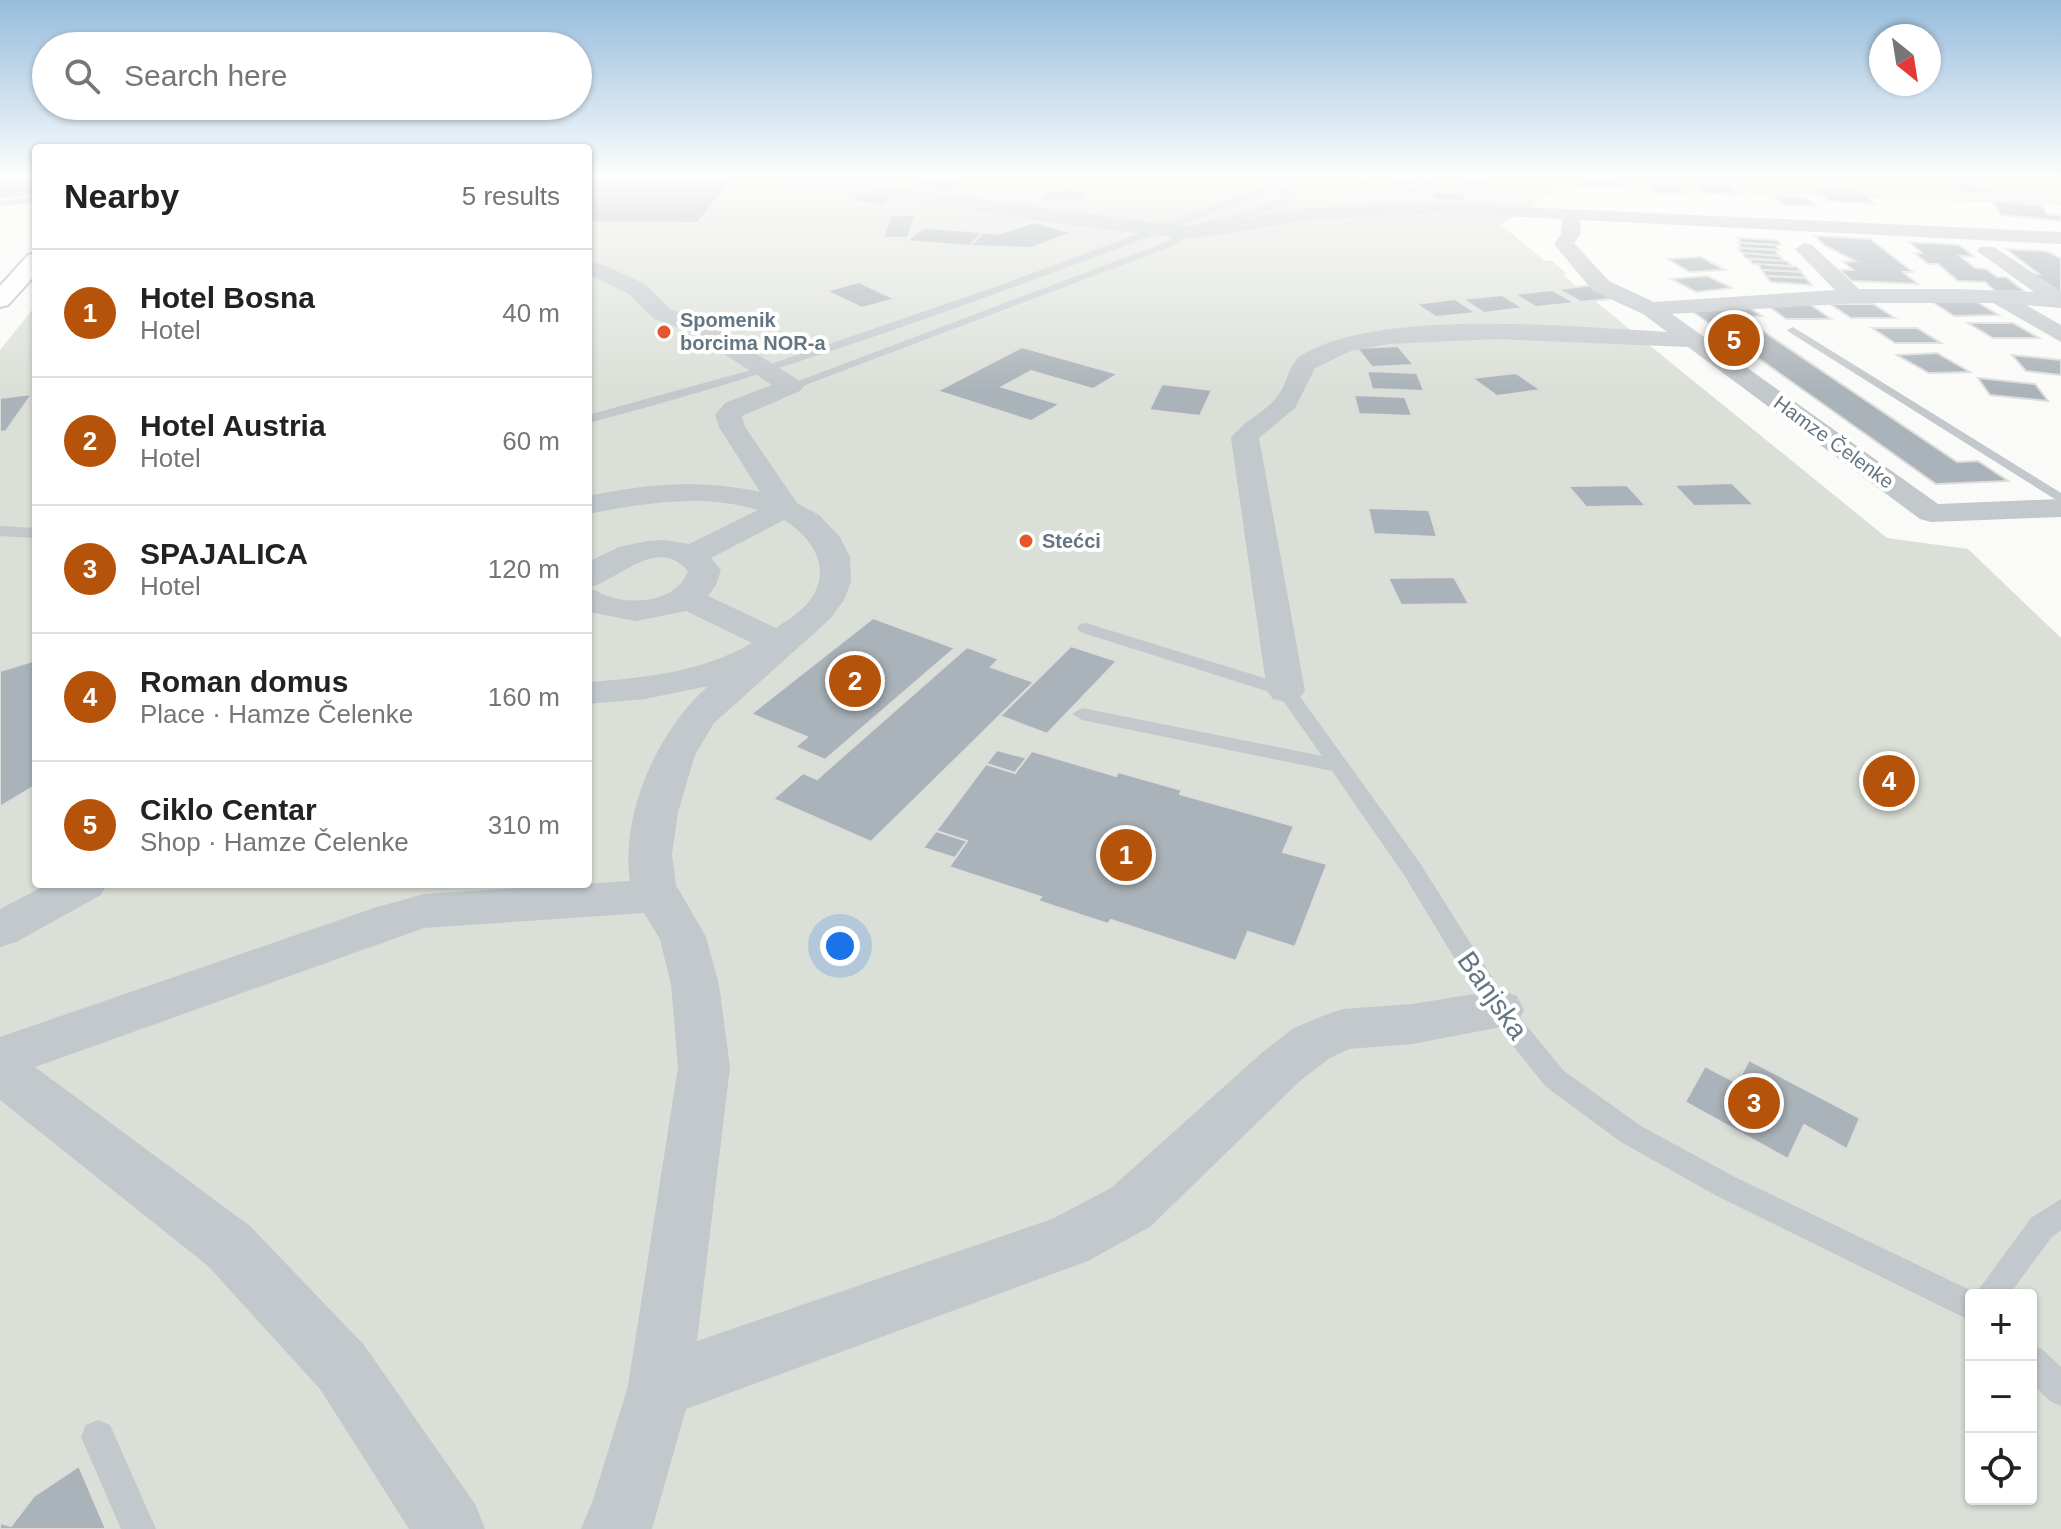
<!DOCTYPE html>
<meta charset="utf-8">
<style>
body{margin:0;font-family:Helvetica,sans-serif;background:#f2f2f2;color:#222}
.controls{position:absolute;right:24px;bottom:24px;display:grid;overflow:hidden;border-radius:8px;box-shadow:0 2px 6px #0004}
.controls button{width:72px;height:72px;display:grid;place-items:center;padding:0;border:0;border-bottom:2px solid #e0e0e0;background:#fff;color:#222;font:40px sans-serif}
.compass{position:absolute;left:1869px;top:24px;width:72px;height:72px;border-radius:50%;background:#fff;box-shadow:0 2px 6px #0004;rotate:150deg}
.you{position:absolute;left:840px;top:946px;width:28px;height:28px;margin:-20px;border:6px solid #fff;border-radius:50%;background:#1a73e8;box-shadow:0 0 0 12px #1a73e833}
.badge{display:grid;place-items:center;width:52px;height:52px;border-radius:50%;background:#b45309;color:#fff;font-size:26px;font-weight:700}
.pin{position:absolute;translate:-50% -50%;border:4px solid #fff;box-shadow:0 2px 8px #0006}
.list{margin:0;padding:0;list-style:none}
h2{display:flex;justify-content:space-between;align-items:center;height:104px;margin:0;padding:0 32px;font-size:34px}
h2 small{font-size:26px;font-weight:400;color:#767676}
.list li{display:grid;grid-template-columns:52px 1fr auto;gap:24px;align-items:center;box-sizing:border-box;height:128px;padding:0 32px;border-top:2px solid #e0e0e0}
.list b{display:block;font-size:30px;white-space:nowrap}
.list p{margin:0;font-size:26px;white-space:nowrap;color:#767676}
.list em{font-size:26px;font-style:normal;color:#767676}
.icon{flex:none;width:44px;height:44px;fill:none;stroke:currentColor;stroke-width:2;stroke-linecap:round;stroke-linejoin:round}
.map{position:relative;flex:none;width:2061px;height:1529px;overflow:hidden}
.search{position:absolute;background:#fff;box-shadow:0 2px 6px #0004;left:32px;top:32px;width:560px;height:88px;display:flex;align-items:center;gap:20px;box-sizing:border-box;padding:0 28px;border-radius:44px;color:#767676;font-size:30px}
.panel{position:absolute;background:#fff;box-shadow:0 2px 6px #0004;left:32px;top:144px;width:560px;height:744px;border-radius:8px}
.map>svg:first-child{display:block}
</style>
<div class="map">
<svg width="2061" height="1529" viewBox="0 0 2061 1529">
<rect width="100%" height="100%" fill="#fafaf8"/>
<path fill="#dadfd7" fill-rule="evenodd" d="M588,177H2061V205L1562,187L1501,225L1545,261H1552L1567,274L1563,275L1887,538L1968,549L2061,638V1529H0V350L36,305V884H588ZM1971,1295H2031V1499H1971Z"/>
<g fill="#aab3b9" stroke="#dcdcda" stroke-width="2">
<path d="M36,177V195L0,199V182Z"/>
<path d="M588,177H735L698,223L588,222Z"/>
<path d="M1341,177H1384L1367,185L1337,179Z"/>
<path d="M1402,177L1423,181L1400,190L1380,185Z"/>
<path d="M1574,177L1617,178L1625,188L1582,187Z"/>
<path d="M929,178L968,183L950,193L909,187Z"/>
<path d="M1459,180L1490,181L1496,189L1464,188Z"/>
<path d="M1428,181L1441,184L1416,193L1404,190Z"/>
<path d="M1945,183L1977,184L1993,193L1960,192Z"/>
<path d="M1646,184L1678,185L1687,194L1655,193Z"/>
<path d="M1694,184L1730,185L1740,195L1703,193Z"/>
<path d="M1813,188L1860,190L1876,204L1829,201Z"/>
<path d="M1068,190L1088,191L1079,201L1040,200L1049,191Z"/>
<path d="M864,192L898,196L882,205L848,201Z"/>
<path d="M1430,192H1461L1467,201L1435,200Z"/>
<path d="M1772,196L1804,197L1817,206L1784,205Z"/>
<path d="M1992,200L2041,205L2047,214L2061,215V221L2001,215Z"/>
<path d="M891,215H915L908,238H883Z"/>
<path d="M1034,222L1072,233L1031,248L970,246L983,232L998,234Z"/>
<path d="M923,228L983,232L970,246L906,241Z"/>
<path d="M1815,236L1870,239L1913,272H1903L1918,284L1852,281L1840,270H1853L1844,262L1855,261L1824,245Z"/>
<path d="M1738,238L1777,240L1781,245L1742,243Z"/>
<path d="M1909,242L1959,245L1975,257L1960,256L1975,268L1986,269L1997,277H2006L2025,292L1995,291L1985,282L1958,281L1938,264H1928L1915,253H1922Z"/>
<path d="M1738,243L1775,245L1779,250L1742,248Z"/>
<path d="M1738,248L1775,250L1779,256L1742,253Z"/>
<path d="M2006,249L2046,251L2061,258V295L2028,274H2039Z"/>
<path d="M1742,253L1779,256L1784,261L1746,258Z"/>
<path d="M1701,257L1725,270L1690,272L1668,259Z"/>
<path d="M1749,259L1787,261L1791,266L1753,264Z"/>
<path d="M1758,264L1797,267L1801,272L1762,270Z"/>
<path d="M1762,270L1801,272L1806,278L1766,276Z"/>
<path d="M1707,276L1732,288L1696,292L1671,279Z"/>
<path d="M1766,276L1806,278L1812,285L1771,282Z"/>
<path d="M859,282L895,299L862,308L826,291Z"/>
<path d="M1595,285L1619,298L1581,302L1558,289Z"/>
<path d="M1552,290L1575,303L1536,307L1514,294Z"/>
<path d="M1502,295L1523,308L1484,313L1463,299Z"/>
<path d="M1455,299L1476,313L1436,317L1416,304Z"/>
<path d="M1931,301H1975L1999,315L1954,316Z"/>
<path d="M1830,304H1873L1895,318H1851Z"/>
<path d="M1745,305L1762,316L1742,317L1957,462L1978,461L2008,481L1936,484L1686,307Z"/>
<path d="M1767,305H1811L1831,319H1786Z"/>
<path d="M1968,323H2013L2039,338H1993Z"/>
<path d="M1872,328H1917L1941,343H1895Z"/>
<path d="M1398,346L1414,365L1372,367L1357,348Z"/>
<path d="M1022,347L1118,374L1093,389L1031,371L1002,387L1060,404L1031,421L937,391Z"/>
<path d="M1937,353L1970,372L1929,373L1897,355Z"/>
<path d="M2012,355L2061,360V375L2026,371Z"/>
<path d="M1367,371L1417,373L1424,391L1372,389Z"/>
<path d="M1516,373L1541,390L1497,396L1472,378Z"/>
<path d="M1978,378L2035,384L2048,401L1990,395Z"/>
<path d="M1162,384L1212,390L1200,416L1149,410Z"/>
<path d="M32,394L6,431L0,432V398Z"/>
<path d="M1354,395L1405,397L1412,416L1359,414Z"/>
<path d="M1732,483L1754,505L1694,506L1674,485Z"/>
<path d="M1627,485L1646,506L1586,507L1568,486Z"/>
<path d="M1368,508L1429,510L1437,537L1374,534Z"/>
<path d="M1454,577L1469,604L1401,605L1388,578Z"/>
<path d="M873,618L955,648L825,760L795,747L807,737L751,714Z"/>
<path d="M1071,646L1117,661L1047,734L1000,716Z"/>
<path d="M967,647L999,659L991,667L1034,682L871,842L773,799L803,773L817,779Z"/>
<path d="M36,660V785L0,807V671Z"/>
<path d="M997,750L1027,758L1015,773L986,764Z"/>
<path d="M1032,751L1116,776L1118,772L1182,790L1180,794L1294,826L1283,852L1327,864L1295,947L1248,932L1236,961L1111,920L1108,924L1038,901L1041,897L949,867L967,841L936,831L986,764L1015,773Z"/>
<path d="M936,831L967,841L955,858L923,848Z"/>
<path d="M1749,1060L1860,1118L1847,1149L1804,1125L1788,1159L1685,1102L1705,1066L1737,1083Z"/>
<path d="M79,1466L106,1529H0V1523L11,1526L34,1496Z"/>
</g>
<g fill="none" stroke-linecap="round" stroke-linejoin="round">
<defs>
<path id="secondary" d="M36,253V274L8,305L0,307V286L28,255Z"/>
</defs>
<use href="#secondary" stroke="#b3babf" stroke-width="4"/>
<g fill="#c3c8cc" fill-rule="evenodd">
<path d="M1291,177H1304L1281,187L1294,192L1295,201L1238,221L1197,228L1192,225L1233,216L1287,196L1273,190C1047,275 822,363 588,423V415L762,367L998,286Z"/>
<path d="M36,196V202L0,207V201Z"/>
<path d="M1187,230L1195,232L1170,247L795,389L785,386L1164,243Z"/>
<path d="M1793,327L2061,493V503L1789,332L1787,330Z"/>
<path d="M0,526L36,528V538L0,536Z"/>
<path d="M1086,623L1293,687L1420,863L1508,1003L1564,1071L1641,1126L1735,1177L1976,1293L2031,1218L2061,1199V1230L2051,1238L2009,1295H1971V1321L1715,1195L1621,1142L1546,1087L1490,1017L1404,875L1332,771L1082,720L1072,714L1082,708L1322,756L1279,695L1080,632L1077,628L1080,624Z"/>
<path d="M2031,1344L2042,1349L2061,1367V1406L2050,1401L2031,1383Z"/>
<path d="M98,1420L110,1425L156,1529H121L81,1437L86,1425Z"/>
</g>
<g fill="#c3c8cc" fill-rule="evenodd">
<path d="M773,177H819L1180,226L1212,224L1306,208L1439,203L2061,232V244L1580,220L1581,234L1574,243L1609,281L1654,302L1835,290L1795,249L1805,243L1812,245L1859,289H1958L2034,292L1977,251L1980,247H1994L2061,291V308L2026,305L2061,325V342L1993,303H1856L1672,314L1938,504L2061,499V517L1931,522L1920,519L1688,347L1497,339L1389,344L1351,351L1315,368L1295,408L1259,438L1305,691L1299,699L1286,702L1273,699L1267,691L1231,438C1244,420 1263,414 1276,398C1289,384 1286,363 1305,353C1387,308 1573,327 1667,332L1643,314L1593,291L1554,244L1561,234L1562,219L1439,213L1306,220L1212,236L1180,238L1068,225L781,182Z"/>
<path d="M588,262L604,265L645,284L670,309L704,321L800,381L804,386L800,391L742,416L745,427L797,503L819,515L840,537L850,557L851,582L844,600L830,619L714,723L695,755L678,812L672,854L676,885L706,937L719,985L730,1067L697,1341L1052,1219L1111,1188L1265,1050L1294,1028L1325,1015L1343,1009L1412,1004L1499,990L1517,996L1524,1010L1517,1024L1412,1044L1349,1049L1330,1058L1301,1080L1151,1226L1088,1261L686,1409L652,1529H581L593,1500L628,1386L678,1067L671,985L660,939L644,913L424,928L35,1067L250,1226L364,1345L475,1504L485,1529H409L320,1389L208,1266L0,1100V1037L374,908L424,894L630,881C620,814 658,730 708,686L645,699L588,704V682C645,678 702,672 752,643L686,611L636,621L589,612L588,588C598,591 607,597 618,599C644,604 678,598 688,571C657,535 619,580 588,588V562L619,547L647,541L664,540L689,544L758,510C703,493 644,503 588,514V496C646,484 701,479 760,492L719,427L715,415L725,403L772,385L688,331L654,319L629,294L588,274ZM784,520C809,535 831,564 814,594C806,609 789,619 776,628L708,596L716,585L721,570L711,558Z"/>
<path d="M48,884H107L101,895L16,942L0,947V909Z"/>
</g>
<use href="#secondary" fill="#fff" fill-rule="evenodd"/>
</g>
<linearGradient id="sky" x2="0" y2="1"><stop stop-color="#96bcdc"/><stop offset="0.45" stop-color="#fdfdfc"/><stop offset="1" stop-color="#fdfdfc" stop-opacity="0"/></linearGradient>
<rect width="2061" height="391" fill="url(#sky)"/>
<g fill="#e4572e" stroke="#fff" stroke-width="3">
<circle cx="664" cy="332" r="8"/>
<circle cx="1026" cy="541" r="8"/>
</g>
<g text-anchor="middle" stroke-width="8" stroke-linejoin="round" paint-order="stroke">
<g font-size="20" font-weight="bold" fill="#657683" stroke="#fff" text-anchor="start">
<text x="680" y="327">Spomenik<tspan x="680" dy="23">borcima NOR-a</tspan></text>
<text x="1042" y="548">Stećci</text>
</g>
<g font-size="20" fill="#657683" stroke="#fff">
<text transform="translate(1834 442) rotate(36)" y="7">Hamze Čelenke</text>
</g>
<g font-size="28" fill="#657683" stroke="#fff">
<text transform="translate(1493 995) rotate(55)" y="10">Banjska</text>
</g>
</g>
</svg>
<div class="controls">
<button>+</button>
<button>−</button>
<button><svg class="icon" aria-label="locate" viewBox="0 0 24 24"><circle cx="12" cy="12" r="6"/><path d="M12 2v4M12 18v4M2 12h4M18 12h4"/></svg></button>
</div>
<svg class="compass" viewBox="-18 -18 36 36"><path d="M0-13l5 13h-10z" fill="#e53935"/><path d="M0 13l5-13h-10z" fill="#767676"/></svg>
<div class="you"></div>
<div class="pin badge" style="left:1126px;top:855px">1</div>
<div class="pin badge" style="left:855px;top:681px">2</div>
<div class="pin badge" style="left:1754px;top:1103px">3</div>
<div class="pin badge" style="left:1889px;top:781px">4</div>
<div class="pin badge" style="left:1734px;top:340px">5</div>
<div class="search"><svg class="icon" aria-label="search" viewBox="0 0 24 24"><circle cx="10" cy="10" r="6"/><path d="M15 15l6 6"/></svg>Search here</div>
<section class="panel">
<h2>Nearby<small>5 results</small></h2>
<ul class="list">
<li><span class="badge">1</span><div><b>Hotel Bosna</b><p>Hotel</p></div><em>40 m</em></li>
<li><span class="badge">2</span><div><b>Hotel Austria</b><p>Hotel</p></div><em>60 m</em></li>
<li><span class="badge">3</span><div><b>SPAJALICA</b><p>Hotel</p></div><em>120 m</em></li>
<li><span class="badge">4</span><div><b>Roman domus</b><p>Place · Hamze Čelenke</p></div><em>160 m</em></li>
<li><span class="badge">5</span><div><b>Ciklo Centar</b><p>Shop · Hamze Čelenke</p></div><em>310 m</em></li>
</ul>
</section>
</div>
